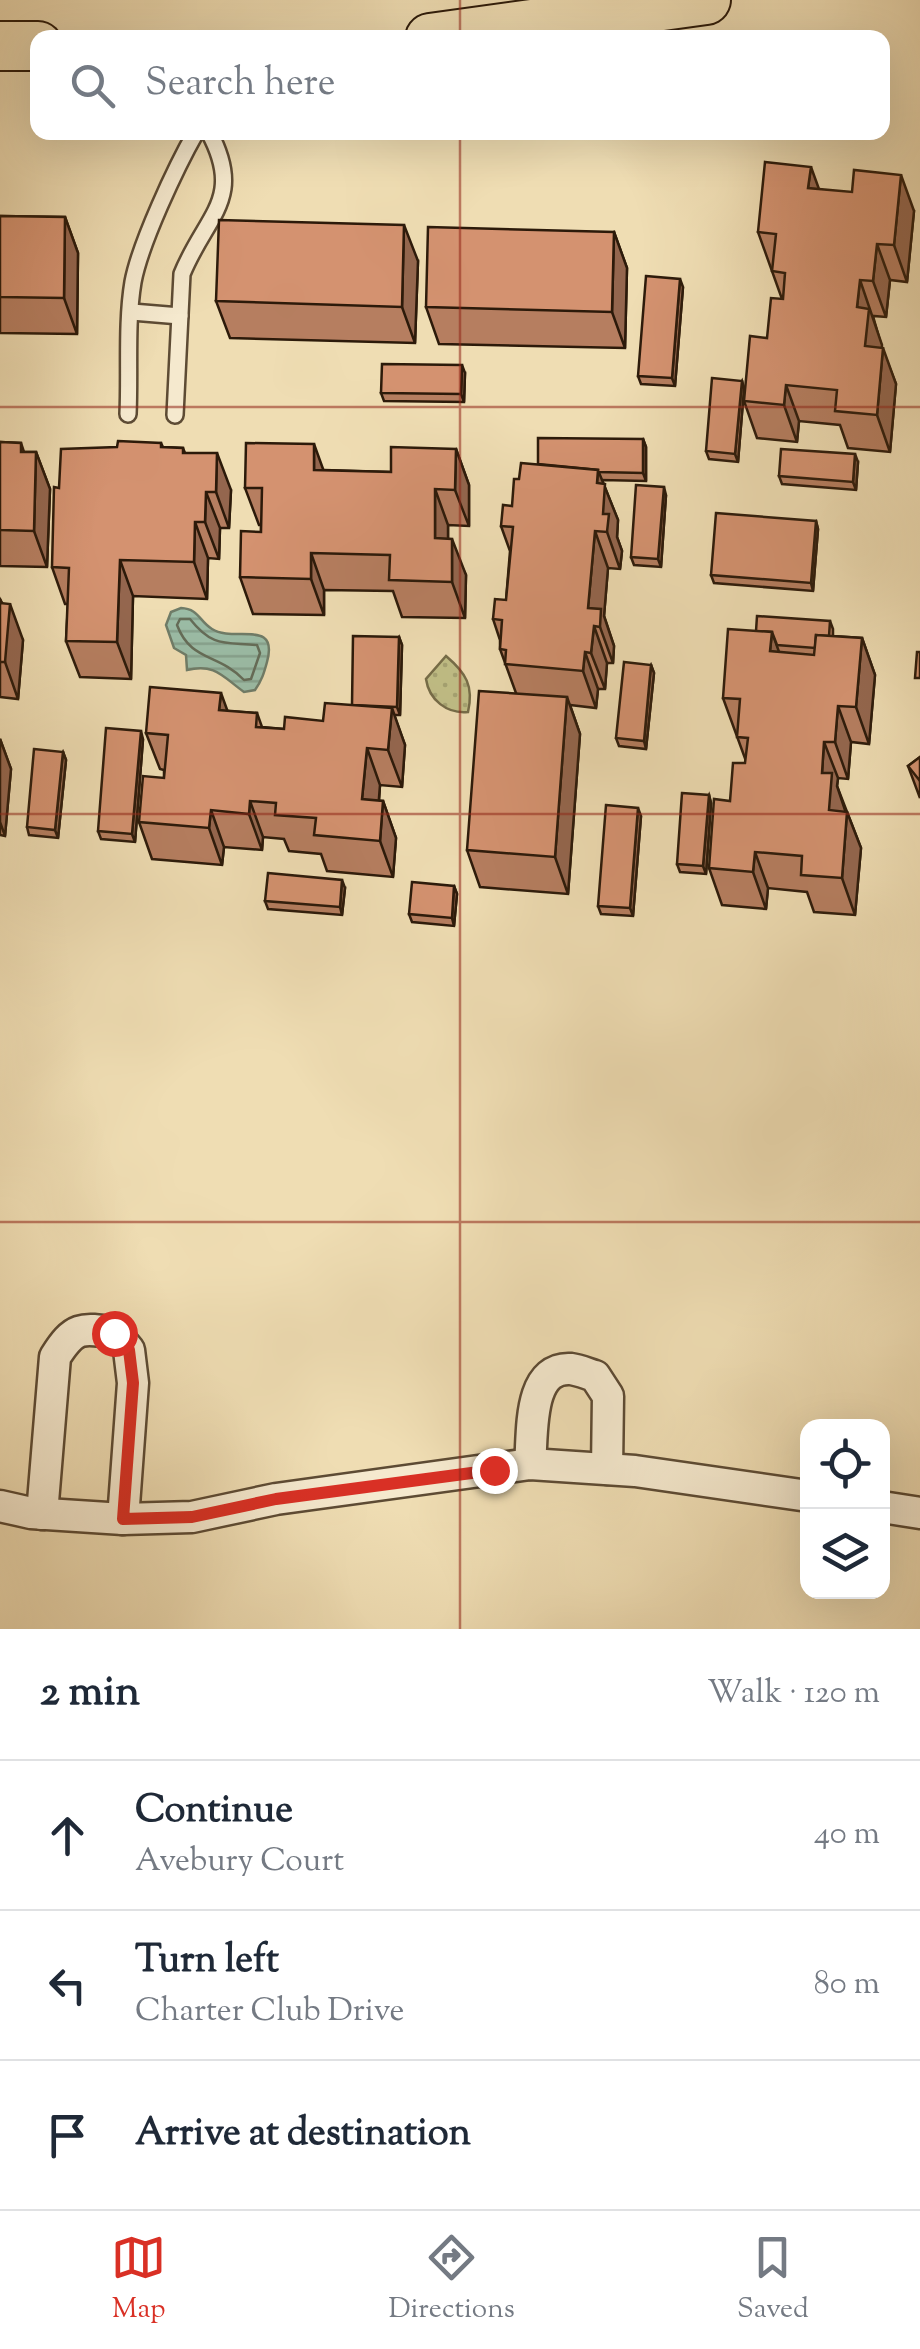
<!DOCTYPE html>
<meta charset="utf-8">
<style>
body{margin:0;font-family:"Sorts Mill Goudy",serif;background:#f6f6f7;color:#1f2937}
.controls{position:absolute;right:30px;bottom:30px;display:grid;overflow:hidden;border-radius:20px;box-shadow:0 10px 40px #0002}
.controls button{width:90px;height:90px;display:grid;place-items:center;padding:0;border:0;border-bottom:2px solid #e0e1e3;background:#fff;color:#1f2937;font:50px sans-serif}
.stop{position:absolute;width:30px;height:30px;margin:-22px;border:8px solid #d93025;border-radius:50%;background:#fff}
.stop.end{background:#d93025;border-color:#fff;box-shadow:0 2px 10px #0008}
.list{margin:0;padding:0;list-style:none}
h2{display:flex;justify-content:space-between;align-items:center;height:130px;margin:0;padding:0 40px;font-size:42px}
h2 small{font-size:32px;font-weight:400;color:#747a83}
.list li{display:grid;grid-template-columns:65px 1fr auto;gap:30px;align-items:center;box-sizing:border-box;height:150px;padding:0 40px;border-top:2px solid #e0e1e3}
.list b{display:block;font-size:38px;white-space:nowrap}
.list p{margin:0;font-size:32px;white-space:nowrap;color:#747a83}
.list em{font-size:32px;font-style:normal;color:#747a83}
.icon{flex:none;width:55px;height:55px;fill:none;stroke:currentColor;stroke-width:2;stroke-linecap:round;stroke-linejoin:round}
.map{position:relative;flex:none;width:920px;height:1629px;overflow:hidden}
.search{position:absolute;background:#fff;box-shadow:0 10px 40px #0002;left:30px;right:30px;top:30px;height:110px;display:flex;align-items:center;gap:25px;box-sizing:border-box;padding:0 35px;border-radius:20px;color:#747a83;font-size:38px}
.sheet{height:580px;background:#fff}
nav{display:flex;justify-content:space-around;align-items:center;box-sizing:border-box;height:140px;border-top:2px solid #e0e1e3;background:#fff;font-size:28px;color:#747a83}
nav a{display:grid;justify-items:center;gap:5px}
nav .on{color:#d93025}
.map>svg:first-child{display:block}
</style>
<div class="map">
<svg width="920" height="1629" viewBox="0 0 920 1629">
<defs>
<pattern id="green-dots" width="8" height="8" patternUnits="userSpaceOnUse" patternTransform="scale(2.5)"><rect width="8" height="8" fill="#c1bf87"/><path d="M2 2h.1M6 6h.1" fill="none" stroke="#a6a473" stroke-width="1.8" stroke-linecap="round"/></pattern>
<pattern id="water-rules" width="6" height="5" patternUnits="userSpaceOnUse" patternTransform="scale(2.5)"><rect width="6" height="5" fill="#9bbda7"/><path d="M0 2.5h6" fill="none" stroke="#86a28e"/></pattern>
</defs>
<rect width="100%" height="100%" fill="#efddb3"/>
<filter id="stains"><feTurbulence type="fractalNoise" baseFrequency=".002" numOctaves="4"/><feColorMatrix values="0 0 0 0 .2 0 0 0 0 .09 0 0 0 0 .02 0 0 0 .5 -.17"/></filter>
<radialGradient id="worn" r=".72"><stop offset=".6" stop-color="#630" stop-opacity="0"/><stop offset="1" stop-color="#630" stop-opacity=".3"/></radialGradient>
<path fill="url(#green-dots)" stroke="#766c48" stroke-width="2.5" d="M446,656C466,673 474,686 468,712C447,714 429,700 426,679Z"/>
<path fill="url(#water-rules)" stroke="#6f7c68" stroke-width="2.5" d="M181,608C199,609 199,621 212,629C234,643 279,618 267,662C264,673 262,680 255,690L244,692C223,677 215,663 187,670L186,655L174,648L166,625L171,612Z"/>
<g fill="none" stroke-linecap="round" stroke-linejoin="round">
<path stroke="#646c58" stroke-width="2.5" d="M180,619H190C213,648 225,642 257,645L260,653L251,679L244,680C218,653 191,662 177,625Z"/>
<defs>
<g id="service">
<path d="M132,312L180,316"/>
<path d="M128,414C130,372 126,324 133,282C140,244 176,167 196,132"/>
<path d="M175,415L182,274C206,215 245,199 209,132"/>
</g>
<g id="minor">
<path d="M530,1464C533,1435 527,1366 571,1369C579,1370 588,1374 595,1376L608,1396L607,1469"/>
<path d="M0,1506L31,1513L123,1519L192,1517L276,1499L530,1464L635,1471L808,1496"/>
<path d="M882,1507L920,1513"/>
<path d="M42,1514L55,1357C74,1327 81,1327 115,1333L129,1350L133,1383L123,1519"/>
</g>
<g id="primary">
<path d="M430,38L706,0"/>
<path d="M0,46H38"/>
</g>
</defs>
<use href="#service" stroke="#5d4b34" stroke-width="20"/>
<use href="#minor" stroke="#5d4b34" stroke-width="35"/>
<use href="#primary" stroke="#2c1a0a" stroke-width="52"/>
<use href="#service" stroke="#f5e9ce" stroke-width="15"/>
<use href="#minor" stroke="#f5e9ce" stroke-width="30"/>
<use href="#primary" stroke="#efddb3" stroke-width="48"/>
</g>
<g fill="#b67e60" stroke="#2c1a0a" stroke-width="2.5">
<path d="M818,189L914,211L907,282L890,280L886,317L873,316L882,348L896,384L890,452L848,448L840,425L799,421L797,442L757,438L744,401L782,299L758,232Z"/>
<path d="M0,216L65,217L78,253L77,334L0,333Z"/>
<path d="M614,232L627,268L625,348L439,344L426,307Z"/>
<path d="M418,261L415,343L230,338L216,301Z"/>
<path d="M683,287L675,386L641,384L638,376Z"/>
<path d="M465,373L464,402L384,401L381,393Z"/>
<path d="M742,381L744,389L738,462L709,459L706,451Z"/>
<path d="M643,439L646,447V481L602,480L618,520L617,537L622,551L620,569L608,568L604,616L614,646L613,663H607L605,689H598L596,708L570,705L580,734L568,894L480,887L467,850L516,693L500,649V640L493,619L506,600L510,551L501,526L512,506L519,479Z"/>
<path d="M0,442L21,443L24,452H36L50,489L47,567L0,566Z"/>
<path d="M161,443L163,447L183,448L185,453L231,490L229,528H220L219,559L208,558L207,599L133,596L131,679L80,677L66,641L68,604H65L52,567L117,447Z"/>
<path d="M456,449L469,485V526L448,525V538L466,575L465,618L402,617L393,591L324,590V615L253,614L240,577L261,532V525H259L245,488L324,470L391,472Z"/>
<path d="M858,462L856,490L782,484L779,476Z"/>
<path d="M666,495L661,567L634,565L631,557Z"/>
<path d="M816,521L818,529L813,591L714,583L711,575Z"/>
<path d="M0,599L23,640L18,699L0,697Z"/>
<path d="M830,621L833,629V636L862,638L875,675L869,744L851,742L848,779L838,778L837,786L861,848L855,915L814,912L807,892L768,888L766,909L722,905L709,868L730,801L746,761L723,698L756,631Z"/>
<path d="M399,637L402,645L400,715H394L405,745L402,787L380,785L379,801H383L396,838L393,877L327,871L321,854L289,851L284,839L263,837L262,850L224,847L222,865L152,859L139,822L164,778V770L160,769L146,733L227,711L257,713L262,727L284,729L323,721L352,705Z"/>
<path d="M651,665L654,673L646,749L619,746L616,738Z"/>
<path d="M0,739L11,769L5,836L0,835Z"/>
<path d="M143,739L135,842L101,839L98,831Z"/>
<path d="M63,752L66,760L58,838L29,835L27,827Z"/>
<path d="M920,757V798L908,766Z"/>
<path d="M709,795L711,803L706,874L680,872L677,864Z"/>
<path d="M641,816L633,916L601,914L598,906Z"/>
<path d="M454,886L457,894L454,926L412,922L409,914Z"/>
<path d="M345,888L342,915L268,909L265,901Z"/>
</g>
<g fill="#94664e" stroke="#2c1a0a" stroke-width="2.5">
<path d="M811,167L824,203L808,188Z"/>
<path d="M901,175L914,211L907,282L894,245Z"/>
<path d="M65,217L78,253L77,334L64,298Z"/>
<path d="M404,225L418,261L415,343L402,307Z"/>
<path d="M614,232L627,268L625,348L612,312Z"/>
<path d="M877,244L890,280L886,317L873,281Z"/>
<path d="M680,279L683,287L675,386L672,378Z"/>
<path d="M860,280L882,345L879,383L865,346L857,307Z"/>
<path d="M883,348L896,384L890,452L877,415Z"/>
<path d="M462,365L465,373L464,402L461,394Z"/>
<path d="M742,381L744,389L738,462L735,454Z"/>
<path d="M786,385L799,421L797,442L784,405Z"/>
<path d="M643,439L646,447V481L643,473Z"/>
<path d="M314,444L327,480L314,470Z"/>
<path d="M456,449L469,485V526L455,490Z"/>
<path d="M36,452L50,489L47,567L34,531Z"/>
<path d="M217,453L231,490L229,528L216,492Z"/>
<path d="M855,454L858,462L856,490L853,482Z"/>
<path d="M598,470L618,520L617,537L622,551L620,569L607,532L603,514L597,483Z"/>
<path d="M664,487L666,495L661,567L658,559Z"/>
<path d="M435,489L448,525V575L435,538Z"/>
<path d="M206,492L220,528L219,559L205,522Z"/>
<path d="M816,521L818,529L813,591L811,583Z"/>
<path d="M195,522L208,558L207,599L194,562Z"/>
<path d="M595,531L608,568L604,616L614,646L613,663L600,627L588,608Z"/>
<path d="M452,539L466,575L465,618L452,582Z"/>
<path d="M311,553L324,590V615L311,579Z"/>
<path d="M120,560L133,596L131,679L117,642Z"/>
<path d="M0,599L8,622L10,604L23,640L18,699L5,662L0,618Z"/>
<path d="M594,626L607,663L605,689L591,653Z"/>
<path d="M772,632L785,669L770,651Z"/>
<path d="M399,637L402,645L400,715L397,707Z"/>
<path d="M862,638L875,675L869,744L856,707Z"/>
<path d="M585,652L598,689L596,708L583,671Z"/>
<path d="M651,665L654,673L646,749L644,741Z"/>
<path d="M221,693L234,729L219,710Z"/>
<path d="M567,697L580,734L568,894L555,857Z"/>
<path d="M838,706L851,742L848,779L835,742Z"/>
<path d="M392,708L405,745L402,787L388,750Z"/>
<path d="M141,731L143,739L135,842L132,834Z"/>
<path d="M0,739L11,769L5,836L0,822Z"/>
<path d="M824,742L838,778L837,786L845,810L843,846L829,810L822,773Z"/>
<path d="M367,748L380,785L376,836L362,799Z"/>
<path d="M63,752L66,760L58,838L55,830Z"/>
<path d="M709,795L711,803L706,874L703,866Z"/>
<path d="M250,801L263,837L262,850L249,814Z"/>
<path d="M383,801L396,838L393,877L380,841Z"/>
<path d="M638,808L641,816L633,916L630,908Z"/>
<path d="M211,810L224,847L222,865L209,828Z"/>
<path d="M847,812L861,848L855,915L842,878Z"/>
<path d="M755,852L768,888L766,909L753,872Z"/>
<path d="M342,880L345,888L342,915L340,907Z"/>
<path d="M454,886L457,894L454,926L452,918Z"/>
</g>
<g fill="#d49270" stroke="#2c1a0a" stroke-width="2.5">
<path d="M765,162L811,167L808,188L852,192L854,170L901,175L894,245L877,244L873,281L860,280L857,307L869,309L865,346L883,348L877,415L835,411L837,390L786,385L784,405L744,401L750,336L767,338L771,298L783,299L785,273L772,271L776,234L758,232Z"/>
<path d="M0,216L65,217L64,298L0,297Z"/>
<path d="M219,220L404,225L402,307L216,301Z"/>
<path d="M428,227L614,232L612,312L426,307Z"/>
<path d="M646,276L680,279L672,378L638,376Z"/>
<path d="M382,364L462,365L461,394L381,393Z"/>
<path d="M712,378L742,381L735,454L706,451Z"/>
<path d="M538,438L643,439V473L598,472V470L538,464Z"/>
<path d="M118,441L161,443V447L183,448V453H217L216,492H206L205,522H195L194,562L120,560L117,642L66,641L69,568L52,567L54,487L59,488L61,449L117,447Z"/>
<path d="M0,442L21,443V452H36L34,531L0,530Z"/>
<path d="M246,443L314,444V470L391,472V447L456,449L455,490L435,489V538L452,539V582L389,580L390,555L311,553V579L240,577L241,531L261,532L262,488H245Z"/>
<path d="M781,449L855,454L853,482L779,476Z"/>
<path d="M521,463L598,470L597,483L605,484L603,514H609L607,532L595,531L588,608L601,609L600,627L594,626L591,653L585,652L583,671L505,664L506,650L500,649L502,620L493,619L495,599L506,600L513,527L501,526L503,505L512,506L514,479H519Z"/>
<path d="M636,485L664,487L658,559L631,557Z"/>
<path d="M716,513L816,521L811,583L711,575Z"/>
<path d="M0,603L10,604L5,662H0Z"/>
<path d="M757,616L830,621L829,636L816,635L815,648L777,645L772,632L756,631Z"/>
<path d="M728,629L772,632L770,651L814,655L816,635L862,638L856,707L838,706L835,742H824L822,773H832L829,810L847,812L842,878L801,875L802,856L755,852L753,872L709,868L714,799L730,801L733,763H745L748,738L737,737L740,699L723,698Z"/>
<path d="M353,636L399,637L397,707L352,705Z"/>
<path d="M917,652H920V678H915Z"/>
<path d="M624,662L651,665L644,741L616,738Z"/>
<path d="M150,687L221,693L219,710L257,713L256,727L284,729L285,717L323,721L325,703L392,708L388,750L367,748L362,799L383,801L380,841L314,835L316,818L275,815L276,803L250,801L249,814L211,810L209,828L139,822L143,776L164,778L168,735L146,733Z"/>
<path d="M479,691L567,697L555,857L467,850Z"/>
<path d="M106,728L141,731L132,834L98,831Z"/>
<path d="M34,749L63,752L55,830L27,827Z"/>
<path d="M920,757V781L908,766Z"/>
<path d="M682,793L709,795L703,866L677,864Z"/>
<path d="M606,805L638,808L630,908L598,906Z"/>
<path d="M268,873L342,880L340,907L265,901Z"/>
<path d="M412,882L454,886L452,918L409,914Z"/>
</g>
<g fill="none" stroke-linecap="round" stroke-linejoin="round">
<path stroke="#d93025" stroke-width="12" d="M114,1333L129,1350L133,1383L123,1519L192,1517L276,1499L494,1470"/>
</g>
<path fill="none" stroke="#8f2418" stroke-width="2.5" stroke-opacity="0.55" d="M460,0V38M460,132V1629M0,407H920M0,814H920M0,1222H920"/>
<rect width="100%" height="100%" filter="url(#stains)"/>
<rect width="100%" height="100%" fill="url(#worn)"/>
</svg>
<div class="controls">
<button><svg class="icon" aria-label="locate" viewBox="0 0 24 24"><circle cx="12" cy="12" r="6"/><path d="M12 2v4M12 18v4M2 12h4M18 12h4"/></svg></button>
<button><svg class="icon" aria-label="layers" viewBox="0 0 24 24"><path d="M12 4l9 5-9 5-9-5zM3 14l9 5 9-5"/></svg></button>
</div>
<div class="stop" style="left:114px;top:1333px"></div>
<div class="stop end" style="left:494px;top:1470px"></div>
<div class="search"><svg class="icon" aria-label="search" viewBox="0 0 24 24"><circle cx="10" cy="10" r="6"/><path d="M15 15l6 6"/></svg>Search here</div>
</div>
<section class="sheet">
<h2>2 min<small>Walk · 120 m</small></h2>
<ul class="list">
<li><svg class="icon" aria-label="ahead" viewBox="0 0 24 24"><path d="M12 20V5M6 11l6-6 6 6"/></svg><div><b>Continue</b><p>Avebury Court</p></div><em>40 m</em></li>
<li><svg class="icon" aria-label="left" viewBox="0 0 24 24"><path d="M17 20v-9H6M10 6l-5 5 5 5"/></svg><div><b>Turn left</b><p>Charter Club Drive</p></div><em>80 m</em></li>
<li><svg class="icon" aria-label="arrive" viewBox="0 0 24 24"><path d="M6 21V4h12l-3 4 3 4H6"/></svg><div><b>Arrive at destination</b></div></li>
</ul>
</section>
<nav>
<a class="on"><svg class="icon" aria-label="map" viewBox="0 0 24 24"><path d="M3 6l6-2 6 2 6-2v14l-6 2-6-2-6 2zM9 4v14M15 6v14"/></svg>Map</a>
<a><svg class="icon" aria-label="directions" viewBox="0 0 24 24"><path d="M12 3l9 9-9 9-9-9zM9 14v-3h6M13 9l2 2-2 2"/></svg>Directions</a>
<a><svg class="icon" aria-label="saved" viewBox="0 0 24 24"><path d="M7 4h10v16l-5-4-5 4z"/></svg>Saved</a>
</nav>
